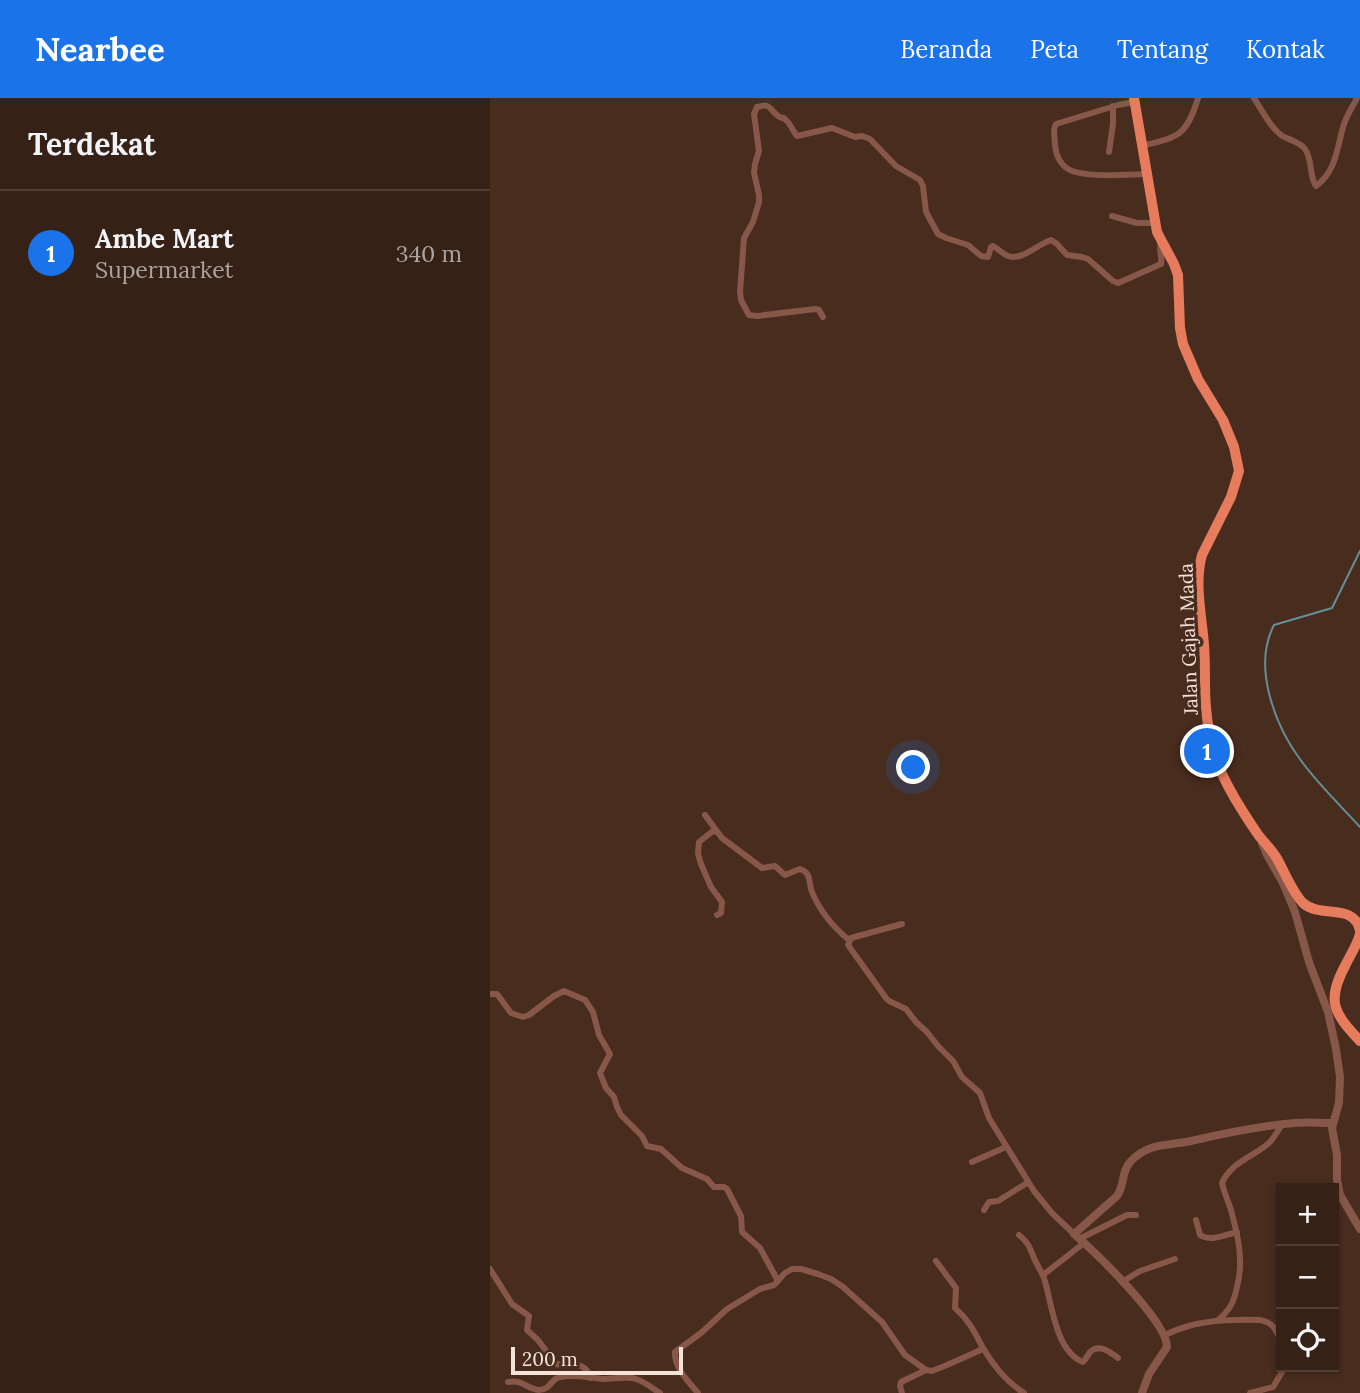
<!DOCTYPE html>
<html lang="id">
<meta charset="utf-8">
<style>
body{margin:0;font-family:Lora,serif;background:#412e23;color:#f1f3f6}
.controls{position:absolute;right:21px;bottom:21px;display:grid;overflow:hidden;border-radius:0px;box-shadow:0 2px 5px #0004}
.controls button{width:63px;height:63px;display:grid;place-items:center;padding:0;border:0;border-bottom:2px solid #503e35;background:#362116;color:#f1f3f6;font:35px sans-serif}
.scale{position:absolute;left:21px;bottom:18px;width:172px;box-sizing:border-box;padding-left:7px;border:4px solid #f5e2d9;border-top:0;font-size:19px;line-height:24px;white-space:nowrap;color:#f5e2d9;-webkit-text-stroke:5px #482c1d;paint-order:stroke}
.you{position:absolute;left:424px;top:670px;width:24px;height:24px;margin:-18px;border:5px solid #fff;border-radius:50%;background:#1a73e8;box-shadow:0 0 0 10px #1a73e833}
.badge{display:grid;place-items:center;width:46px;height:46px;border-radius:50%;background:#1a73e8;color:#fff;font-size:23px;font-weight:700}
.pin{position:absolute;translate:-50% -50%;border:4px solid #fff;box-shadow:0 2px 7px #0006}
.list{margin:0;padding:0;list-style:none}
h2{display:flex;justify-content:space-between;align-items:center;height:91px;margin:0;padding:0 28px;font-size:30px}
h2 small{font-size:23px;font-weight:400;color:#aaa3a1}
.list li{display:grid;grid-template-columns:46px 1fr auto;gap:21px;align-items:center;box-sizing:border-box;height:126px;padding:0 28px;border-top:2px solid #503e35}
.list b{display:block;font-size:26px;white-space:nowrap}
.list p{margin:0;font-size:23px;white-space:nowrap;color:#aaa3a1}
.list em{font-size:23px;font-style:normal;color:#aaa3a1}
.icon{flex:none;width:38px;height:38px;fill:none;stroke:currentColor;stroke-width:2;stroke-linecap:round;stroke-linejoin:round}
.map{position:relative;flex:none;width:870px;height:1295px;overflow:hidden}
header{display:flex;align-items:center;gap:42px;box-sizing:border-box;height:98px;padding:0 35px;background:#1a73e8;color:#fff}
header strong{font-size:33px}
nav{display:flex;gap:38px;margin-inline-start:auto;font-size:24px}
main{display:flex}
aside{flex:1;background:#362116}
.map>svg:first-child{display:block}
</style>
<header>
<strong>Nearbee</strong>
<nav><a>Beranda</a><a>Peta</a><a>Tentang</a><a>Kontak</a></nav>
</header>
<main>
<aside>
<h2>Terdekat<small></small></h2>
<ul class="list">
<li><span class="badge">1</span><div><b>Ambe Mart</b><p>Supermarket</p></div><em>340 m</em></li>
</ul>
</aside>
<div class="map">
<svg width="870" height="1295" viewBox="0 0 870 1295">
<rect width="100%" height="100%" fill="#482c1d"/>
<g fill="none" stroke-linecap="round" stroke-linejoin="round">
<path stroke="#658f9a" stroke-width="2" d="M870,453L842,510L784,527C762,569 785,628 812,664C829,687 851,708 870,729"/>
<g stroke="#875749" stroke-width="6">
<path d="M764,0C772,12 779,28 791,37C798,42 809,43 815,51C823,62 819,79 826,88C847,73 847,48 854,26C857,17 863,8 867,0"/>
<path d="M644,4L628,7L566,26C562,33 565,39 565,47C566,57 570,66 578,71C592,80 639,77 656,76"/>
<path d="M651,48C688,39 696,39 708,0"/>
<path d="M619,54L623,26V8"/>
<path d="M622,118L647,125H665"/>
<path d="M333,219L329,212L325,211L267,218L259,217L251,202L250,194L254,140L263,124L269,104V97L264,75L265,66L269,53L264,16L267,9C281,5 278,10 287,17C295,24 289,15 297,23C301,27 303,33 307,38L342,30L365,39L372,38L380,41L406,68L430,82L433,88L436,114L448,136L456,140L478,147L491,158L498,159L501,149L503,148C508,151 513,156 518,158C532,163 548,146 561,142L567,146L577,157L592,159L598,161L623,183L628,185L671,166C673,159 668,154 671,145"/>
<path d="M215,717L232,740L272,770L285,768L295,777L310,771C322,775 318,784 322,794C330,813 343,829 359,842"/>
<path d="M227,817L231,815L232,804L221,789L211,766L208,756L209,744L223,733L227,734"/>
<path d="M412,826L361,840L358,847L396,900L399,903L416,911L426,924L437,934L448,948L463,963L472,979L490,995L499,1020L544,1093L562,1115L584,1136"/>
<path d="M0,896H7L21,915L33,919L39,917L64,898L74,893L95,902L103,914L109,937L120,956L110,975L116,990L124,999L127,1009L131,1017L152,1038L157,1048L171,1051L192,1070L217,1081L224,1089H234L237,1091L251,1118L252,1134L270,1150L288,1183"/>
<path d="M482,1064L516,1049"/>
<path d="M494,1112L499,1104L508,1103L537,1085"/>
<path d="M706,1122L710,1137C721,1144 735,1137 747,1134"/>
<path d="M529,1137C538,1144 540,1150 544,1160C547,1167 551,1173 554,1180C562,1205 565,1253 593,1264C596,1261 598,1257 600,1254C609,1245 620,1254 628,1260"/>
<path d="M589,1141L637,1117H646"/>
<path d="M446,1163L466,1190L465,1210C479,1222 485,1235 493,1250C503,1267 518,1285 534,1295"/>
<path d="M0,1171L22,1206L39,1218L37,1232L48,1242L66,1266C80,1269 95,1261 100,1280"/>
<path d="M553,1177L594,1145"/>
<path d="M632,1184L650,1173L685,1161"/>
<path d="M728,1222C740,1212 744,1204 747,1189C754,1163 748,1138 741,1112C738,1103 734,1094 732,1085C741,1064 763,1059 779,1045C784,1040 788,1033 792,1026"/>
<path d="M675,1237C705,1222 737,1221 770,1222C783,1224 786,1232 791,1243"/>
<path d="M18,1284C34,1281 36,1291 49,1292C61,1292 61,1280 70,1279C84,1276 99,1280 114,1281C124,1281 137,1278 146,1281C155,1284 162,1290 170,1295"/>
<path d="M208,1295C199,1284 184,1270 185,1254L211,1235L237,1211L270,1191L284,1187L295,1175L302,1171H311L328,1176L341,1181L353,1189L392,1224L415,1257L436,1272L442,1273L457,1267L493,1251"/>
<path d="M412,1295L410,1288L411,1284L436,1272"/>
<path d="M760,1295L783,1289L795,1269"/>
</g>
<g stroke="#875749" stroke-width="8">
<path d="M772,745L777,757L793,785L805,814L819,864L838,914L846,951L850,979L849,1005L842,1030L847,1057V1082L850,1097L870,1131"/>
<path d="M652,1295L659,1276L677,1249C677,1223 605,1154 584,1136L627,1098C635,1087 631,1073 641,1063C660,1044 678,1048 701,1043C735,1035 769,1028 804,1025C817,1024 829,1025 842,1025"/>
</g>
<g stroke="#e77b5d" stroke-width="10">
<path d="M644,0L667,134L684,166L688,177L690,230L693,246L708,281L733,322L744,349L749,373L741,399L712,457C704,485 712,519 714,547C715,560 715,572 715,585C715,620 721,657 738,688C747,705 758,722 769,738C775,745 781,751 786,759C794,772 802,794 813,805C830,821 865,804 870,833"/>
<path d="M870,836C867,847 861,856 856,866C836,903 843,914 870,943"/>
</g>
</g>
<g text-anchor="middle" stroke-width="7" stroke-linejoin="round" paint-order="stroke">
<g font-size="19" fill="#f5e2d9" stroke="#482c1d">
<text transform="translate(698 541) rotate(-92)" y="7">Jalan Gajah Mada</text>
</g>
</g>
</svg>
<div class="controls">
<button>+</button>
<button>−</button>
<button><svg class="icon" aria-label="locate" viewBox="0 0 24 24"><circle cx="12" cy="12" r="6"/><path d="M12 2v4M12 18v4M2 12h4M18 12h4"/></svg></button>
</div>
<div class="scale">200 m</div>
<div class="you"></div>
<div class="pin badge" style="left:717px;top:653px">1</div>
</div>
</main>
